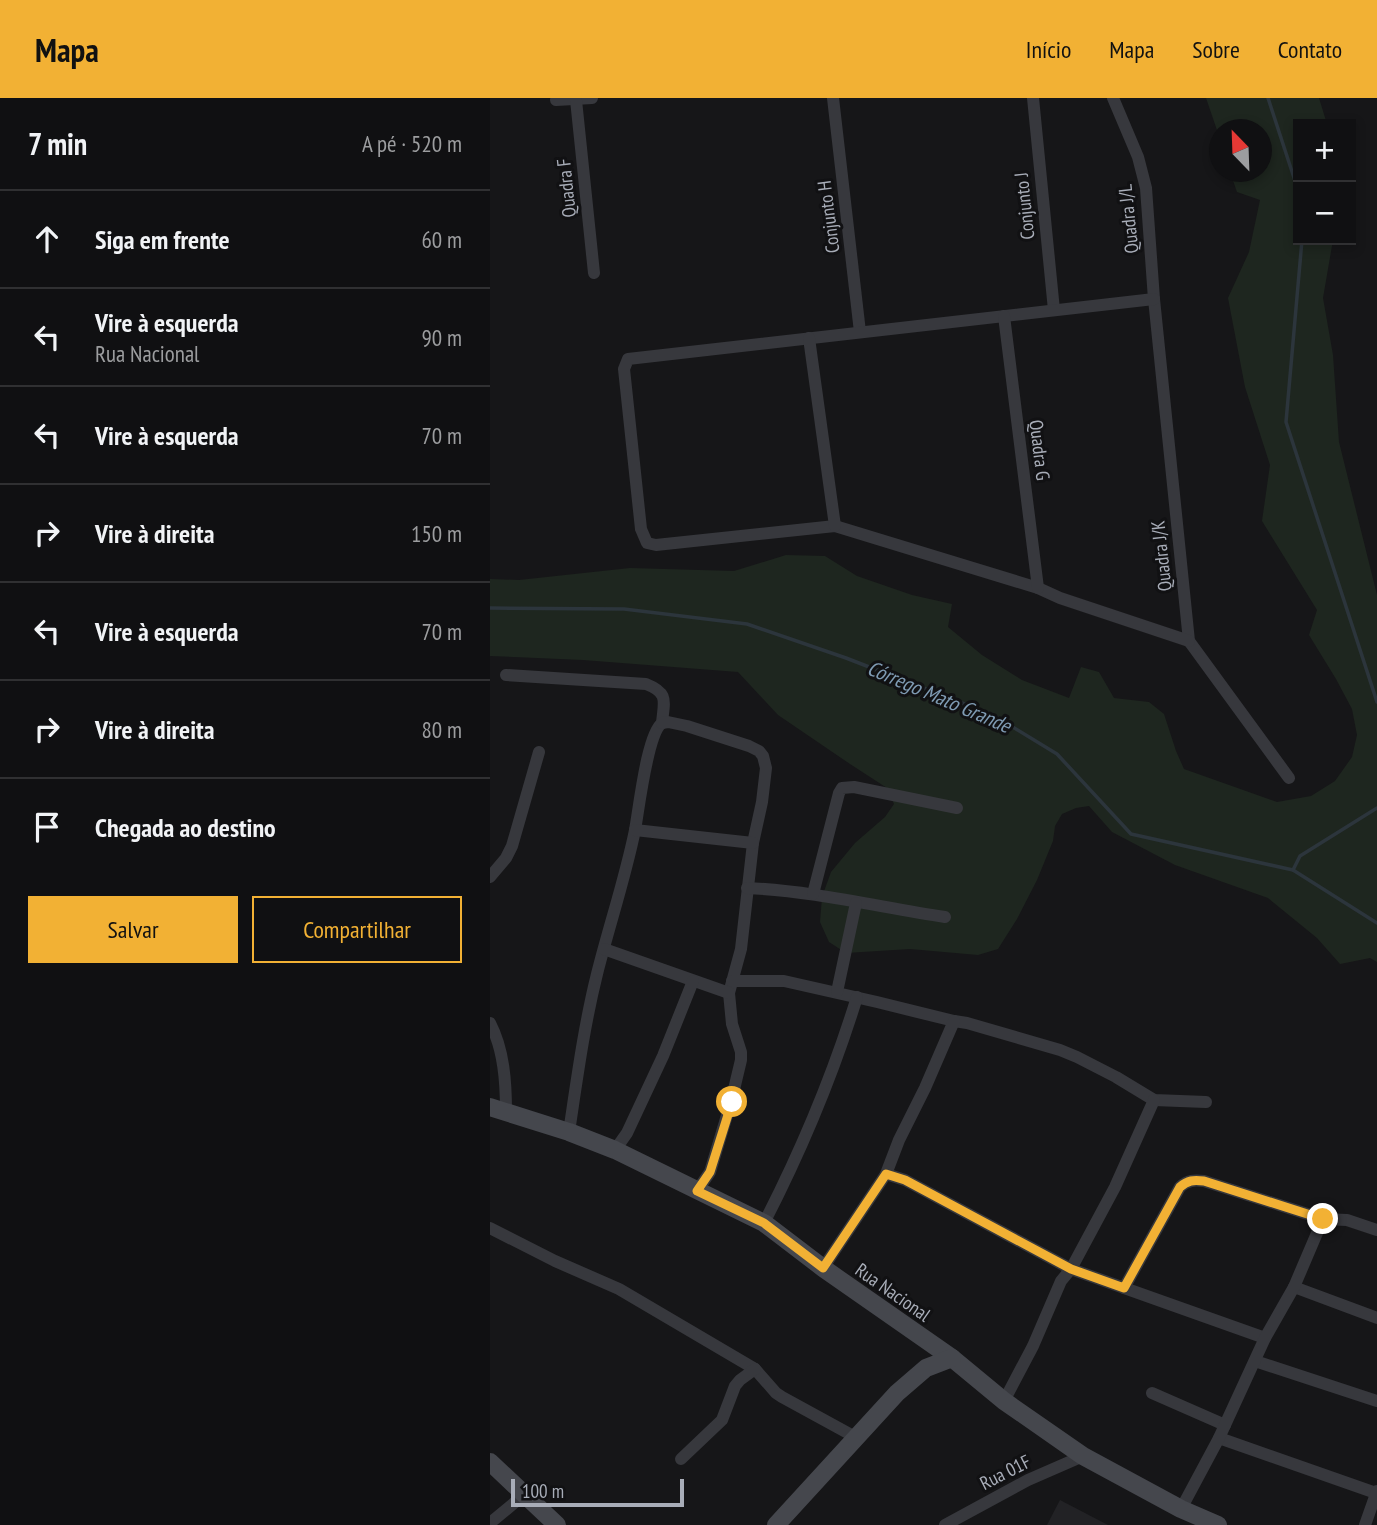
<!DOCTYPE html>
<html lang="pt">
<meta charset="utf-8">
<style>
body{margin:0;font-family:"PT Sans Narrow",sans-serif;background:#1e1e20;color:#f1f3f6}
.controls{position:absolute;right:21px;top:21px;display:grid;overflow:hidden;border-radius:0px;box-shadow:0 4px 10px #0003}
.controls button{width:63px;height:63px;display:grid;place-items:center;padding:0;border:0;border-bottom:2px solid #303032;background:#101012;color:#f1f3f6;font:35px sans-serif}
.compass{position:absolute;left:719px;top:21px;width:63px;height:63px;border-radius:50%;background:#101012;box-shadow:0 4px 10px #0003;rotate:337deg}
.scale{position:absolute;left:21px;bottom:18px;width:173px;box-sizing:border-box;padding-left:7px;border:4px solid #a8adb8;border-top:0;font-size:19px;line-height:24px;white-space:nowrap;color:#a8adb8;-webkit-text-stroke:5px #111113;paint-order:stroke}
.stop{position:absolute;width:21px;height:21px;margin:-16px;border:5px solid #f2b134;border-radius:50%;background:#fff}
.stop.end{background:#f2b134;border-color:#fff;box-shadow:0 2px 7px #0008}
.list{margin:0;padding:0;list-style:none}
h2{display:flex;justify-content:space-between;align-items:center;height:91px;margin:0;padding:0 28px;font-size:30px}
h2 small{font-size:23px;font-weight:400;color:#9c9d9f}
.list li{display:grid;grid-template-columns:46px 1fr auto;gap:21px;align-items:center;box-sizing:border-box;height:98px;padding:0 28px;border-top:2px solid #303032}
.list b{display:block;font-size:26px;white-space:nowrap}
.list p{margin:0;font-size:23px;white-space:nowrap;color:#9c9d9f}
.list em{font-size:23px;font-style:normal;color:#9c9d9f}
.actions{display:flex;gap:14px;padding:21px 28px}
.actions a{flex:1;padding:16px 0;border:2px solid #f2b134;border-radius:0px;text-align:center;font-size:24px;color:#f2b134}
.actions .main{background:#f2b134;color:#111}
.icon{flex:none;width:38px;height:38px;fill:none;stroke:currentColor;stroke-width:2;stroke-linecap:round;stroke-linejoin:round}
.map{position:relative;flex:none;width:887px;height:1427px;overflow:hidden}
header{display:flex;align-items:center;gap:42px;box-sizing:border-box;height:98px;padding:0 35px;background:#f2b134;color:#111}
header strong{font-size:33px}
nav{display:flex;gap:38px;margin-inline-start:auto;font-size:24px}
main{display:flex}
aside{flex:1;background:#101012}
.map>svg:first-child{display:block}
</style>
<header>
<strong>Mapa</strong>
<nav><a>Início</a><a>Mapa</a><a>Sobre</a><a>Contato</a></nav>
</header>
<main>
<aside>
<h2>7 min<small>A pé · 520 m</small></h2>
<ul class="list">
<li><svg class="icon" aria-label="ahead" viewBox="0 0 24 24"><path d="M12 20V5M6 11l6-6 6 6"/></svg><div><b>Siga em frente</b></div><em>60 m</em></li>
<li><svg class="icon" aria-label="left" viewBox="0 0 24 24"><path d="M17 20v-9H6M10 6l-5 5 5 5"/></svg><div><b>Vire à esquerda</b><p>Rua Nacional</p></div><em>90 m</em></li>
<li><svg class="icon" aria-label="left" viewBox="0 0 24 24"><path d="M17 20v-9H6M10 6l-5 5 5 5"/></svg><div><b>Vire à esquerda</b></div><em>70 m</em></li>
<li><svg class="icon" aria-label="right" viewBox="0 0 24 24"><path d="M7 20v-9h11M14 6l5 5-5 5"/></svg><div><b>Vire à direita</b></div><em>150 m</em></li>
<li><svg class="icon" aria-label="left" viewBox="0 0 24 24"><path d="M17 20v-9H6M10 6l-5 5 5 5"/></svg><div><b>Vire à esquerda</b></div><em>70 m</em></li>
<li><svg class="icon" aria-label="right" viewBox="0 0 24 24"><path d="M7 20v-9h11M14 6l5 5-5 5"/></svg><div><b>Vire à direita</b></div><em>80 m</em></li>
<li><svg class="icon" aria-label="arrive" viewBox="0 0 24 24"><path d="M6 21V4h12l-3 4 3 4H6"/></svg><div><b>Chegada ao destino</b></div></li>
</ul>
<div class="actions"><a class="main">Salvar</a><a>Compartilhar</a></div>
</aside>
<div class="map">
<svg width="887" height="1427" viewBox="0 0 887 1427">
<rect width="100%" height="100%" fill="#161618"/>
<path fill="#222225" d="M570,1402L618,1427H557Z"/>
<path fill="#1e261f" d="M716,0H829L837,26H808V142H843L833,200L843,257L849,344L887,497V864L880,860L850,866L827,840L778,800L685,767L622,734L599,708L586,710L572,716L565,728L563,743L547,782L527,821L508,851L488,857L420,851L356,855L339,844L330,824L332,799L341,774L365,745L395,719L404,706L397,690L360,666L288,617L248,574L93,562L0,558V481L29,482L140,470L244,473L296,457L335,458L367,478L422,497L462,506L458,529L492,557L532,582L579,600L591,569L609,574L624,600L659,604L674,616L686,653L694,671L787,704L821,698L845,683L862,659L867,637L862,611L846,581L819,537L827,512L772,423L780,367L755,289L738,200L759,154L770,102L747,94L740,74H772V32H730L729,38Z"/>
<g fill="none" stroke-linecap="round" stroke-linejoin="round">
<g stroke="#2c353c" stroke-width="3.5">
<path d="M778,0L808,92"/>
<path d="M812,142L796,324L887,604"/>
<path d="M0,510L134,511L257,526L356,560L503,617L567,656L641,736L803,772L887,825"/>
<path d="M803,772L810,758L887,710"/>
</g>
<g stroke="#37383d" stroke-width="12">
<path d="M343,0L370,234"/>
<path d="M543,0L564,212"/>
<path d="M623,0L648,59L656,90L664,201L699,543L799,680"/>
<path d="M66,2L102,0"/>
<path d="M86,2L104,175"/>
<path d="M664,201L138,261L134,271L151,431L157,445L166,447L345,428L548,490L570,500L699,543"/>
<path d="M514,218L548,490"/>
<path d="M319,240L345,428"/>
<path d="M16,577L156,586C179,595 174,603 172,625C157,636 149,711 145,732C135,781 119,828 107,876C94,928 87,981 79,1034"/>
<path d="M172,625L178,624L197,628L259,648L269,653L273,658L276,670L272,704L263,745L251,851L239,895L242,926L251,954V962L241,1004L220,1074L207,1093"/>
<path d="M145,732L263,745"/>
<path d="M0,779L16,760L22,748L49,654"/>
<path d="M257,790C324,793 389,809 455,819"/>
<path d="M323,796L349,695L352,690L364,689L467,710"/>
<path d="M114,851L239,895"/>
<path d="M242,883H294L387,904L464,923L477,925L570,952L587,959L626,979L664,1002L716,1004"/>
<path d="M347,894L366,805"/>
<path d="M0,925C14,952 16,984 16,1014"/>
<path d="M125,1052L137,1035L173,958L203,883"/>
<path d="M396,1076L415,1082L581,1171L775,1240"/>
<path d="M274,1125C311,1053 343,977 367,899"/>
<path d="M0,1130L65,1163L129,1191L265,1271L286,1295L292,1299L367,1340"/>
<path d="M333,1170L396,1076L409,1042L435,990L464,923"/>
<path d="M804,1189L887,1220"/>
<path d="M634,1190L690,1089C698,1082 704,1082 714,1083L833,1121L857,1122L887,1132"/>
<path d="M765,1263L887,1303"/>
<path d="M662,1295L735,1327"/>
<path d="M514,1303L543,1248L571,1183L581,1171L625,1089L664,1002"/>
<path d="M729,1340L886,1395"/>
<path d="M191,1361L232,1322L245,1288L250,1282L265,1271"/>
<path d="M691,1411L729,1340L775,1240L804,1189L833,1121"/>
<path d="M0,1425L35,1396"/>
<path d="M455,1427L538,1382L593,1358"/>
<path d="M875,1427L887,1393"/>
</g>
<g stroke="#45474d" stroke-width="18">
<path d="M0,1009L79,1034L125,1052L274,1125L333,1170L462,1260L514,1303L593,1358L691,1411L728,1427"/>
<path d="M0,1364L67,1427"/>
<path d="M286,1427L407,1295L436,1270L462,1260"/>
</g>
</g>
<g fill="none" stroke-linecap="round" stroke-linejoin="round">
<path stroke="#f2b134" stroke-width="9" d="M242,1004L220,1074L207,1093L274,1125L333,1170L396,1076L415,1082L581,1171L634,1190L690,1089C698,1082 703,1082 714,1083L833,1121"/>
</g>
<g text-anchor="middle" stroke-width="6" stroke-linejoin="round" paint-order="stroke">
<g font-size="19" fill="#a8adb8" stroke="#111113">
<text transform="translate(76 90) rotate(-96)" y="7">Quadra F</text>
<text transform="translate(534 108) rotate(-96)" y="7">Conjunto J</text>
<text transform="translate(338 119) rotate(-97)" y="7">Conjunto H</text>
<text transform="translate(638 121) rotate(-96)" y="7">Quadra J/L</text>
<text transform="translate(550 352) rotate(83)" y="7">Quadra G</text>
<text transform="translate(671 458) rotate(-96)" y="7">Quadra J/K</text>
<text transform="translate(403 1194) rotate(35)" y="7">Rua Nacional</text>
<text transform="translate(515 1374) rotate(-27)" y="7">Rua 01F</text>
</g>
<g font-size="21" font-style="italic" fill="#7f9bb3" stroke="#111113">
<text transform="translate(449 599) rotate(23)" y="7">Córrego Mato Grande</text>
</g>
</g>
</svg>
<div class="controls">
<button>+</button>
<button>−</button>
</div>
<svg class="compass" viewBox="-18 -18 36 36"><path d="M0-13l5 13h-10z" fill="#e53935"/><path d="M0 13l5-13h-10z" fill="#9c9d9f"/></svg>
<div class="scale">100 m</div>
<div class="stop" style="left:242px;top:1004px"></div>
<div class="stop end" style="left:833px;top:1121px"></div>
</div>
</main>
